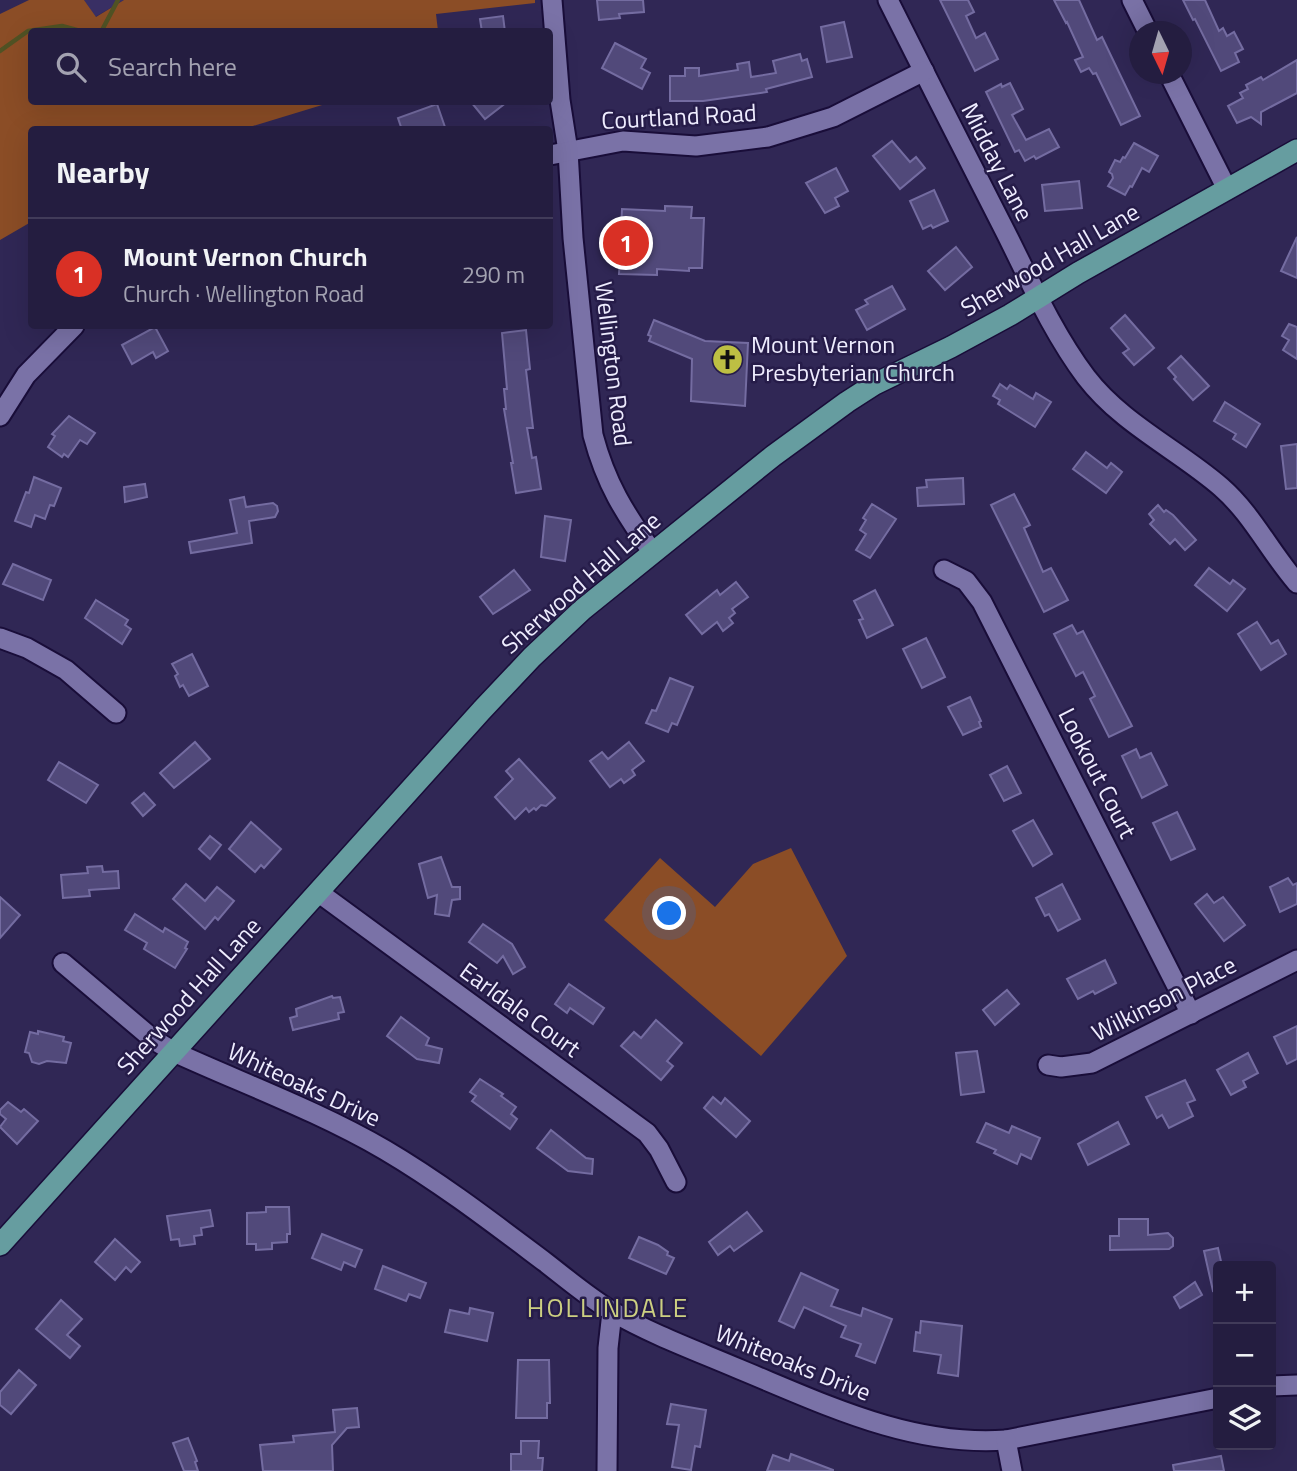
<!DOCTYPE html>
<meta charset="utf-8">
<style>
body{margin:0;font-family:"Titillium Web",sans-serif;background:#2c2647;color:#f1f3f6}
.controls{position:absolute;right:21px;bottom:21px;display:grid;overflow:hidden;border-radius:7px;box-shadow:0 7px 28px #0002}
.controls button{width:63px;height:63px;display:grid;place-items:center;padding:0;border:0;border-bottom:2px solid #413b59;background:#241d40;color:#f1f3f6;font:35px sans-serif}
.compass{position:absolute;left:1129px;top:21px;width:63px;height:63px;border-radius:50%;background:#241d40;box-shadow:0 7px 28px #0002;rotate:175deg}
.you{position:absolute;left:670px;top:914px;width:24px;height:24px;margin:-18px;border:5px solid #fff;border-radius:50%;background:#1a73e8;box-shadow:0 0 0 10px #1a73e833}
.badge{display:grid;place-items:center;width:46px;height:46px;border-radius:50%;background:#d93025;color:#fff;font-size:23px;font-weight:700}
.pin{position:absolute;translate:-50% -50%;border:4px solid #fff;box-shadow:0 2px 7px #0006}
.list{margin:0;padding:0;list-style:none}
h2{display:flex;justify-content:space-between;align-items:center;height:91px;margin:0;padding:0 28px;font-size:30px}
h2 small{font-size:23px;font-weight:400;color:#a3a2b1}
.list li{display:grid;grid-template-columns:46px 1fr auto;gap:21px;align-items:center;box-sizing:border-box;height:112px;padding:0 28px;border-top:2px solid #413b59}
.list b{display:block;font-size:26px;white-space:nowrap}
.list p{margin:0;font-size:23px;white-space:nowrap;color:#a3a2b1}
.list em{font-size:23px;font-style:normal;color:#a3a2b1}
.icon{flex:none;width:38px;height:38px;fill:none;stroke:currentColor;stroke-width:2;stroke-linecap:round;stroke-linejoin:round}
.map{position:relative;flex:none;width:1297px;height:1471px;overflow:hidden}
.search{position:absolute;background:#241d40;box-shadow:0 7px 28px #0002;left:28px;top:28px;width:525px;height:77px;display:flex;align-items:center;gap:18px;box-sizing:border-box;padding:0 24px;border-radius:7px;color:#a3a2b1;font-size:26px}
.panel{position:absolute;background:#241d40;box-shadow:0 7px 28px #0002;left:28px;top:126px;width:525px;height:203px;border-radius:7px}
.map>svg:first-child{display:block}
</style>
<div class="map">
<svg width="1297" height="1471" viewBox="0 0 1297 1471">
<rect width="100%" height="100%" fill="#302755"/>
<path fill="#392f64" d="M84,0H124L95,17Z"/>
<g fill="#8b4d26">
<path d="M29,0H84L96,17L124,0H535V3L436,14L438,31L32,32V102H332L243,129L32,130L31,222L0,240V14Z"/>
<path d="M791,848L847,956L761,1056L604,920L660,858L715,907L753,864Z"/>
</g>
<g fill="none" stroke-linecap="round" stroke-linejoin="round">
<g stroke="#505224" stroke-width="4.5">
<path d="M101,32L118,0"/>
<path d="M0,51L28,31L62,26L84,32"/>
</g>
</g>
<g fill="#51497a" stroke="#746ca1" stroke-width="2">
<path d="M597,0H643L644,12L619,14L620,18L599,20Z"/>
<path d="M940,0H968L974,12L966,16L976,38L985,33L998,59L975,71Z"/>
<path d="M1054,0H1079L1097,40L1102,37L1140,116L1121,125L1096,73L1093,74L1089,68L1081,72L1075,60L1083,57L1067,22L1066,23Z"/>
<path d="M1183,0H1205L1219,31L1223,28L1227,36L1234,32L1243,49L1235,53L1239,62L1221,71L1195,19L1193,20Z"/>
<path d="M503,16L505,32H482L480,19Z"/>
<path d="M844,22L852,57L827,62L821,27Z"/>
<path d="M615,43L646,59L641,68L650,73L642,89L602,68Z"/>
<path d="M800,54L802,61L807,59L812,77L766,89L767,92L703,101H670V76H685V68H699V76L738,70L737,64L749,62L751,77L776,73L773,61Z"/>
<path d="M1297,60V93L1261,112V124L1251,117L1237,123L1228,106L1243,98L1240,93L1248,89L1246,85L1261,77L1263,80Z"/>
<path d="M1010,83L1023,109L1012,115L1026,140L1049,129L1059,147L1036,159L1034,156L1025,161L1019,150L1015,152L986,92L1001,84L1002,87Z"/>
<path d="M471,102H507L485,119Z"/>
<path d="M437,104L446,130H402L398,118Z"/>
<path d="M892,141L910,162L916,157L925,168L900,189L873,156Z"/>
<path d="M1134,143L1158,156L1149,172L1142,168L1132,187L1130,186L1125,195L1108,186L1113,178L1112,174L1109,172L1115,160L1120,162L1123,157L1125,158Z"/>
<path d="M836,168L848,191L835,198L839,206L825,213L806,183Z"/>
<path d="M1079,181L1082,208L1045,211L1042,185Z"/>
<path d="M934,190L948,221L933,228L931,225L923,229L910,201Z"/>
<path d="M665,206L692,207L691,218H704L702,268H689V271L657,269V275L619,274L622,209L665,211Z"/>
<path d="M1297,237V278L1281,271Z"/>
<path d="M956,247L972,267L945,290L928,271Z"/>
<path d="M892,286L905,309L867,330L856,310L868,304L865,300Z"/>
<path d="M1125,315L1154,348L1134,365L1123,353L1129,349L1111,328Z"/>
<path d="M654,320L705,341L748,343L745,406L691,401L692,359L649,341L651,336L648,335Z"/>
<path d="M1289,324L1297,327V359L1283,350L1289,340L1282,336Z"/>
<path d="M155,327L168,351L156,358L153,352L132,364L122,345Z"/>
<path d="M526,330L530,369L526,370L533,428H527L532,458L536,457L541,489L516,493L511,463H513L504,409H506L504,389H507L502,333Z"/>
<path d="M1181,356L1209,386L1193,400L1174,379L1176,377L1168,368Z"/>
<path d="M1000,384L1007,389L1010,385L1033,399L1036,393L1051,402L1035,427L998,404L1000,400L993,396Z"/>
<path d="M1225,402L1260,424L1246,447L1233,439L1236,434L1214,421Z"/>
<path d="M69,416L95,433L87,444L80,440L68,457L64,454L62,457L48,447L55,436L52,434Z"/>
<path d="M1297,444V488L1286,489L1281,446Z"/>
<path d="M1086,452L1107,468L1111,463L1122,472L1106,493L1073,469Z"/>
<path d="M34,477L61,488L54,506L50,505L45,519L35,515L31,527L15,521L26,492L29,493Z"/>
<path d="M963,478L964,504L918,506L917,488L927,487L926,480Z"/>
<path d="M145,484L147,497L125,502L124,487Z"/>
<path d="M1014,494L1030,525L1024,528L1043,572L1051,568L1068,600L1044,612L991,505Z"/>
<path d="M244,497L246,507L273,503L277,506L278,511L275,517L249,521L252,543L191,553L189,542L237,533L230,500Z"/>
<path d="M872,504L896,519L870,558L856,550L866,534L860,530L866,520L863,518Z"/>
<path d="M1158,505L1164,512L1166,510L1173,515L1196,540L1185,550L1175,539L1170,544L1150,524L1154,520L1149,514Z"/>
<path d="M545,516L571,520L565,561L541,557Z"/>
<path d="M13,564L51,580L43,600L3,584Z"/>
<path d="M1209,568L1230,584L1233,580L1245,589L1227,611L1195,585Z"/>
<path d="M514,570L530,590L493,614L480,597Z"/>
<path d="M736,582L748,597L732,609L735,613L729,618L733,623L723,631L717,622L702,634L686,615L717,590L720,595Z"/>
<path d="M875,590L893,625L867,638L859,620L863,619L854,601Z"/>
<path d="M96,600L128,620L125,625L131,629L122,644L85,618Z"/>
<path d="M1257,622L1271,644L1278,640L1286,654L1261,670L1238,634Z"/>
<path d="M1072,625L1077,634L1083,631L1132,726L1109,737L1090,699L1095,696L1083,672L1076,676L1054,634Z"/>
<path d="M926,638L945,677L922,688L903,649Z"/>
<path d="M192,654L208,686L189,696L183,685L180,687L175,676L178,674L172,664Z"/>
<path d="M670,678L693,687L677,725L672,723L668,732L646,723L652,710L656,711Z"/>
<path d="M970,697L981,721L979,722L981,727L963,735L948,707Z"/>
<path d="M195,742L210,759L174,788L160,773Z"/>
<path d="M629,742L644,761L632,770L635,775L624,783L621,779L610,787L590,761L602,752L608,759Z"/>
<path d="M1136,749L1140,758L1151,753L1167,785L1142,798L1122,756Z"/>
<path d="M519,759L555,798L546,806L541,805L536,810L534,808L529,812L526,808L515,819L495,797L513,779L506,771Z"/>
<path d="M59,762L98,785L86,803L48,780Z"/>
<path d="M1007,766L1021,793L1004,801L990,775Z"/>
<path d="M144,793L155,805L143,816L132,803Z"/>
<path d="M1177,812L1195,849L1171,860L1153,823Z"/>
<path d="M1033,820L1052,854L1033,866L1013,831Z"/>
<path d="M251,822L281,849L264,868L261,865L255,872L229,849Z"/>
<path d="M210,836L221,845L210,859L199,849Z"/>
<path d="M441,857L452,887H460V899L452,900L449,916L435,914L437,895L428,898L419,864Z"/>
<path d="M102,866L103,872L118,871L119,888L89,890L90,896L63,898L61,875L88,873L87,867Z"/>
<path d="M1288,878L1293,885L1297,883V904L1280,912L1270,887Z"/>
<path d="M186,884L205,901L217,887L234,901L218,920L215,917L205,929L173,899Z"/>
<path d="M1062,884L1080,919L1058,931L1049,914L1045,916L1036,898Z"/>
<path d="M1207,894L1214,903L1223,897L1245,925L1224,941L1195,904Z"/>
<path d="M0,897L20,915L0,938Z"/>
<path d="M135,914L163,932L165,928L188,942L185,948L187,949L175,968L144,949L147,943L125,930Z"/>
<path d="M483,924L512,944L525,967L513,974L503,956L497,963L469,942Z"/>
<path d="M1105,960L1116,983L1095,994L1093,991L1078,999L1067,979Z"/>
<path d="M569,984L604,1008L593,1024L570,1008L567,1013L555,1004Z"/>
<path d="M1007,990L1019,1004L995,1025L983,1010Z"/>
<path d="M332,996L333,998L340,997L344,1012L338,1013L339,1019L293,1030L290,1018L297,1016L296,1009Z"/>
<path d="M401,1017L429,1038L426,1045L442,1049L439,1063L417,1059L387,1036Z"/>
<path d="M656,1020L682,1043L667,1061L673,1066L661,1080L621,1046L634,1032L641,1038Z"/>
<path d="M1297,1026V1059L1287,1064L1274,1037Z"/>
<path d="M38,1031L64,1037L63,1041L71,1043L66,1063L47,1061L39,1064L32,1062L29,1053L25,1052L30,1032L38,1034Z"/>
<path d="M977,1051L984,1092L961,1095L956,1053Z"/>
<path d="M1248,1053L1258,1073L1243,1081L1246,1087L1231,1095L1217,1070Z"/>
<path d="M480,1079L503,1094L501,1096L516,1107L511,1114L517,1119L510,1129L472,1101L476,1096L470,1092Z"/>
<path d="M1185,1080L1195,1100L1187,1103L1193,1116L1169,1128L1162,1115L1157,1118L1146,1097Z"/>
<path d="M713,1097L721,1104L725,1098L750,1121L736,1137L704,1108Z"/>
<path d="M8,1102L21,1112L24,1109L38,1121L17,1144L0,1127L6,1119L0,1114V1110Z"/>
<path d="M1118,1122L1129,1144L1088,1165L1078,1144Z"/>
<path d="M986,1123L1009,1133L1012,1126L1040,1138L1031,1159L1021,1154L1017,1164L994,1153L996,1150L977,1142Z"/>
<path d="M551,1130L586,1158L593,1159L592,1174L568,1171L537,1148Z"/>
<path d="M266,1207H289L290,1234H287V1242L272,1243V1249L256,1250V1244H247V1213L266,1212Z"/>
<path d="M210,1210L213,1226L201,1228L202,1235L194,1236L195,1244L180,1246L179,1239L171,1240L167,1216Z"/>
<path d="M747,1212L762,1231L734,1251L730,1246L718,1255L709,1242Z"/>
<path d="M1119,1219H1148V1235L1168,1233L1173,1238V1246L1169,1249L1110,1250V1236H1119Z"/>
<path d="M322,1234L362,1250L355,1267L344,1262L341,1270L312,1258Z"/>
<path d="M639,1237L658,1245L668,1252L667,1255L674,1258L666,1274L629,1258Z"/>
<path d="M115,1239L140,1262L131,1272L126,1267L115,1280L95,1262Z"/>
<path d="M1218,1248L1222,1266H1218V1290L1213,1291L1204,1251Z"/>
<path d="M383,1266L426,1283L420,1298L409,1294L406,1301L375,1289Z"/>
<path d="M801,1273L838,1290L831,1306L861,1316L863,1308L892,1319L875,1363L856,1356L861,1344L841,1337L846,1326L804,1307L794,1328L779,1321Z"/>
<path d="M1195,1282L1202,1295L1180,1308L1174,1297Z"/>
<path d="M61,1300L82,1319L67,1335L80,1346L70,1358L36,1329Z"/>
<path d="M470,1308L493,1313L487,1341L445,1332L450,1310L469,1314Z"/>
<path d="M921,1321L962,1326L958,1376L938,1373L941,1355L914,1351L916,1332L920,1333Z"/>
<path d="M518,1360H549L550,1403H547V1418H516Z"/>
<path d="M19,1370L36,1385L11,1414L0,1405V1392Z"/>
<path d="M671,1404L706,1410L700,1447L695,1446L691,1470L672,1467L679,1425L667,1424Z"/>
<path d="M357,1408L359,1427L347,1428L332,1445L333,1471H263L260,1445L294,1442L293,1436L335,1432L333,1410Z"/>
<path d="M188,1438L197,1461L195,1462L198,1471H184L173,1443Z"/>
<path d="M521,1441H539L538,1458H543L542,1471H511V1454H521Z"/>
<path d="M791,1454L833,1470V1471H767L773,1455L789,1461Z"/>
<path d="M1221,1456L1224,1471H1174L1173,1465Z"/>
</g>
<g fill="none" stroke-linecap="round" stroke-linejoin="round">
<defs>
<g id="minor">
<path d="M552,0L560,100L568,151L573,238L593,435C606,484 624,512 653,553"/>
<path d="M888,0C927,78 966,155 1006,233C1030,281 1053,333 1086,377C1122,424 1177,449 1221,487C1252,514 1270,552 1297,583"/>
<path d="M1132,0L1148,32"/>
<path d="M1169,74L1227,189"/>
<path d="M550,155L623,141L696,146L768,137L833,117L924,71"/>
<path d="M0,416L26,375L74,326"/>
<path d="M944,570L966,581L982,602L1191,1014"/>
<path d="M0,638L27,648L66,670L116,713"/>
<path d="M318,892L647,1133L659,1149L676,1182"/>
<path d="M63,963L154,1040L174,1052C244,1084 318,1111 385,1150C441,1183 493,1223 545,1262C567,1279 589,1298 613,1312C653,1335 697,1351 739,1369C824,1404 911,1447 1006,1440L1218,1398"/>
<path d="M1048,1065L1061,1067L1092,1063L1297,960"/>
<path d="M1271,1386L1297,1385"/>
<path d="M1006,1440L1012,1471"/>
<path d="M607,1471L608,1348L612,1312"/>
</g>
<path id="major" d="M0,1245L482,710L532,657L582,610L773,456L847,402L875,384L951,347L1010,315L1078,273L1297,150"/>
</defs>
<use href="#minor" stroke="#190d39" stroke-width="23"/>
<use href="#major" stroke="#190d39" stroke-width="24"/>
<use href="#minor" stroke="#7a72a7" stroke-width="19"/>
<use href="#major" stroke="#669da0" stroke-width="21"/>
</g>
<defs>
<symbol id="church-disc" viewBox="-11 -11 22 22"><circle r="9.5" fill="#bdbf43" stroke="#261c49"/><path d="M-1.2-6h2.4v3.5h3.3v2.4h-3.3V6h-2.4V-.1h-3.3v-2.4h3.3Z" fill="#111"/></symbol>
</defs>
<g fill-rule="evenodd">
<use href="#church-disc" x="710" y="342" width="35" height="35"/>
</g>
<g text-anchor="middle" stroke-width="5" stroke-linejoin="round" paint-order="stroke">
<g font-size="24" fill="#eeecfe" stroke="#261c49">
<text transform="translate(679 117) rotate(-3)" y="8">Courtland Road</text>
<text transform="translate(997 162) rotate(63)" y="8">Midday Lane</text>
<text transform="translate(1050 260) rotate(-30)" y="8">Sherwood Hall Lane</text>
<text transform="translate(613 364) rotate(83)" y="8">Wellington Road</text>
<text transform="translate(581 583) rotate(-41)" y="8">Sherwood Hall Lane</text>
<text transform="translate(1097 773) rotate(63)" y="8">Lookout Court</text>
<text transform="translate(189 996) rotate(-48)" y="8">Sherwood Hall Lane</text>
<text transform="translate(1164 999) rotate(-27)" y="8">Wilkinson Place</text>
<text transform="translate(520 1010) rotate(36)" y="8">Earldale Court</text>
<text transform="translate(304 1085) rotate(25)" y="8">Whiteoaks Drive</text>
<text transform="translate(793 1363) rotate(22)" y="8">Whiteoaks Drive</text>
</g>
<g font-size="24" fill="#eeecfe" stroke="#261c49" text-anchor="start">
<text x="751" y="353">Mount Vernon<tspan x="751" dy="28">Presbyterian Church</tspan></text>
</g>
<g font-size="26" letter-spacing="2" fill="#cccf81" stroke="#261c49">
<text x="608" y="1317">HOLLINDALE</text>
</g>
</g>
</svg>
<div class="controls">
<button>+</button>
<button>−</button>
<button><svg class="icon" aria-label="layers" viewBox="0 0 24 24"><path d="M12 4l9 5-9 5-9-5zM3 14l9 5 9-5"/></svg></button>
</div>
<svg class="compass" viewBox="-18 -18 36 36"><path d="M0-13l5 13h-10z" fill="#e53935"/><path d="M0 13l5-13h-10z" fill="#a3a2b1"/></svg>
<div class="you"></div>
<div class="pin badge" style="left:626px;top:243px">1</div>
<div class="search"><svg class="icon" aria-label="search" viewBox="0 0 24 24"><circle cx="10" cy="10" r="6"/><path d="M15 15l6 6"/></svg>Search here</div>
<section class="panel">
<h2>Nearby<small></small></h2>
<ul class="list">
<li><span class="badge">1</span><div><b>Mount Vernon Church</b><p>Church · Wellington Road</p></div><em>290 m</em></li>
</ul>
</section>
</div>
